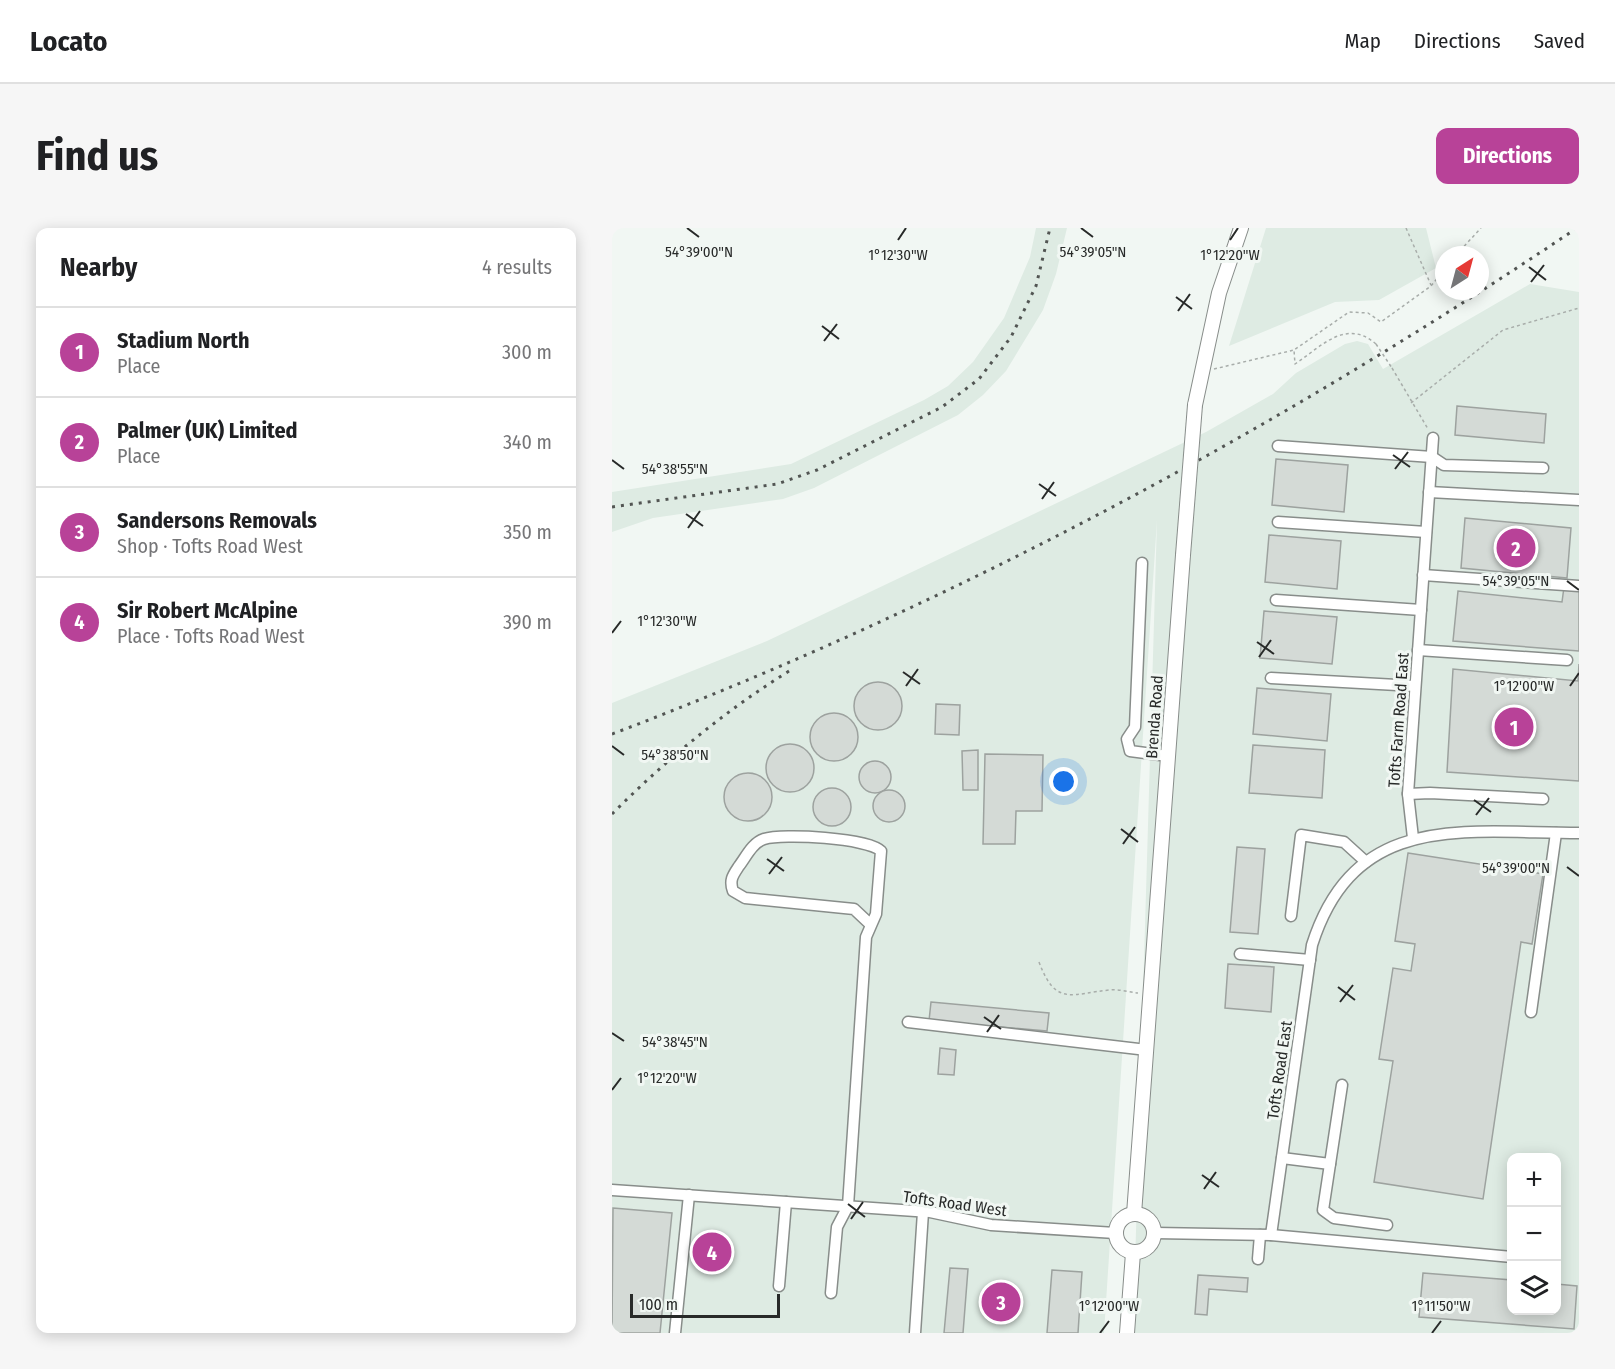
<!DOCTYPE html>
<meta charset="utf-8">
<style>
body{margin:0;font-family:"Fira Sans Condensed",sans-serif;background:#f6f6f6;color:#202124}
.controls{position:absolute;right:18px;bottom:18px;display:grid;overflow:hidden;border-radius:12px;box-shadow:0 3px 15px #0003}
.controls button{width:54px;height:54px;display:grid;place-items:center;padding:0;border:0;border-bottom:2px solid #e0e0e0;background:#fff;color:#202124;font:30px sans-serif}
.compass{position:absolute;left:823px;top:18px;width:54px;height:54px;border-radius:50%;background:#fff;box-shadow:0 3px 15px #0003;rotate:36deg}
.scale{position:absolute;left:18px;bottom:15px;width:150px;box-sizing:border-box;padding-left:6px;border:3px solid #282a29;border-top:0;font-size:16px;line-height:21px;white-space:nowrap;color:#282a29;-webkit-text-stroke:4px #f1f7f3;paint-order:stroke}
.you{position:absolute;left:452px;top:554px;width:21px;height:21px;margin:-15px;border:4px solid #fff;border-radius:50%;background:#1a73e8;box-shadow:0 0 0 9px #1a73e833}
.badge{display:grid;place-items:center;width:39px;height:39px;border-radius:50%;background:#b84298;color:#fff;font-size:20px;font-weight:700}
.pin{position:absolute;translate:-50% -50%;border:3px solid #fff;box-shadow:0 2px 6px #0006}
.list{margin:0;padding:0;list-style:none}
h2{display:flex;justify-content:space-between;align-items:center;height:78px;margin:0;padding:0 24px;font-size:26px}
h2 small{font-size:20px;font-weight:400;color:#757577}
.list li{display:grid;grid-template-columns:39px 1fr auto;gap:18px;align-items:center;box-sizing:border-box;height:90px;padding:0 24px;border-top:2px solid #e0e0e0}
.list b{display:block;font-size:22px;white-space:nowrap}
.list p{margin:0;font-size:20px;white-space:nowrap;color:#757577}
.list em{font-size:20px;font-style:normal;color:#757577}
.icon{flex:none;width:33px;height:33px;fill:none;stroke:currentColor;stroke-width:2;stroke-linecap:round;stroke-linejoin:round}
.map{position:relative;flex:none;width:967px;height:1105px;overflow:hidden;border-radius:12px}
header{display:flex;align-items:center;gap:36px;box-sizing:border-box;height:84px;padding:0 30px;background:#fff;border-bottom:2px solid #e0e0e0}
header strong{font-size:28px}
nav{display:flex;gap:33px;margin-inline-start:auto;font-size:21px}
.intro{display:flex;align-items:center;justify-content:space-between;box-sizing:border-box;height:144px;padding:0 36px}
h1{margin:0;font-size:42px}
.button{padding:15px 27px;border-radius:12px;background:#b84298;color:#fff;font-size:21px;font-weight:700}
main{display:flex;gap:36px;padding:0 36px}
aside{flex:1;background:#fff;border-radius:12px;box-shadow:0 3px 15px #0003}
.map>svg:first-child{display:block}
</style>
<header>
<strong>Locato</strong>
<nav><a>Map</a><a>Directions</a><a>Saved</a></nav>
</header>
<div class="intro"><h1>Find us</h1><a class="button">Directions</a></div>
<main>
<aside>
<h2>Nearby<small>4 results</small></h2>
<ul class="list">
<li><span class="badge">1</span><div><b>Stadium North</b><p>Place</p></div><em>300 m</em></li>
<li><span class="badge">2</span><div><b>Palmer (UK) Limited</b><p>Place</p></div><em>340 m</em></li>
<li><span class="badge">3</span><div><b>Sandersons Removals</b><p>Shop · Tofts Road West</p></div><em>350 m</em></li>
<li><span class="badge">4</span><div><b>Sir Robert McAlpine</b><p>Place · Tofts Road West</p></div><em>390 m</em></li>
</ul>
</aside>
<div class="map">
<svg width="967" height="1105" viewBox="0 0 967 1105">
<rect width="100%" height="100%" fill="#f1f7f3"/>
<g fill="#deebe3" fill-rule="evenodd">
<path d="M424,0H455L444,46L431,82L394,143L371,167L346,187L202,260L171,271L41,290L0,304V264L179,236L312,172L336,158L361,134L392,90L418,29Z"/>
<path d="M654,0H814L824,40L767,72L723,74L617,118Z"/>
<path d="M918,56L967,64V1105H521L545,292L492,1105H0V475L155,413L594,204L661,166L684,145L733,116L745,113L756,116L771,141ZM900,930H945V1082H900Z"/>
</g>
<g fill="#d4dad6" stroke="#9da29f" stroke-width="1.5">
<path d="M845,178L934,186L932,215L843,207Z"/>
<path d="M664,231L736,237L732,284L660,277Z"/>
<path d="M853,290L959,300L955,350L849,340Z"/>
<path d="M657,307L729,313L725,361L653,354Z"/>
<path d="M952,359L967,360V423L841,413L846,363L950,374Z"/>
<path d="M652,383L725,389L720,436L648,430Z"/>
<path d="M967,436V553L835,544L841,441L966,453Z"/>
<circle cx="266" cy="478" r="24"/>
<path d="M645,460L719,466L715,513L641,506Z"/>
<path d="M324,476L348,477L347,507L323,506Z"/>
<circle cx="222" cy="509" r="24"/>
<circle cx="178" cy="540" r="24"/>
<path d="M641,517L713,522L710,570L637,565Z"/>
<path d="M366,522V562H351L350,523Z"/>
<path d="M373,526L431,527L430,583H404L403,616H371Z"/>
<circle cx="263" cy="549" r="16"/>
<circle cx="136" cy="569" r="24"/>
<circle cx="220" cy="579" r="19"/>
<circle cx="277" cy="578" r="16"/>
<path d="M625,619L653,621L646,706L618,704Z"/>
<path d="M796,625L931,646L920,716L909,714L871,971L762,954L781,833L767,831L781,740L799,743L803,716L783,713Z"/>
<path d="M616,736L662,739L659,784L613,780Z"/>
<path d="M319,774L437,785L435,803L317,793Z"/>
<path d="M328,820L344,822L342,847L326,846Z"/>
<path d="M1,980L60,985L48,1105H0Z"/>
<path d="M88,1009L114,1011L112,1039L86,1037Z"/>
<path d="M338,1040L356,1041L351,1105H332Z"/>
<path d="M440,1042L470,1044L466,1105H435Z"/>
<path d="M811,1045L900,1052V1082H945V1056L965,1058L962,1101L807,1089Z"/>
<path d="M586,1047L636,1050L635,1064L597,1061L595,1087L583,1086Z"/>
</g>
<g fill="none" stroke-linecap="round" stroke-linejoin="round">
<defs>
<g id="minor">
<path d="M666,218L820,229L832,237L931,240"/>
<path d="M817,264L967,272"/>
<path d="M666,294L814,304"/>
<path d="M530,335L523,499L515,511L518,523L556,528"/>
<path d="M811,347L967,358"/>
<path d="M664,372L809,382"/>
<path d="M806,422L955,432"/>
<path d="M659,450L803,458"/>
<path d="M796,566L818,565L931,571"/>
<path d="M801,610L796,566L821,210"/>
<path d="M679,688L689,607L732,614L754,634"/>
<path d="M628,726L698,732"/>
<path d="M919,784L944,605"/>
<path d="M296,794L535,822"/>
<path d="M670,930L718,936L730,857"/>
<path d="M718,936L711,982L722,990L775,997"/>
<path d="M0,962L318,984L379,997L503,1005"/>
<path d="M543,1005L659,1007L700,717C743,582 853,605 967,605"/>
<path d="M659,1007L900,1029"/>
<path d="M646,1031L648,1007"/>
<path d="M167,1058L174,974"/>
<path d="M219,1065L225,999L236,978L254,709L264,686L269,623C256,610 171,605 152,611C140,615 134,629 127,638C121,647 117,652 121,663L133,670L242,681L259,697"/>
<path d="M63,1105L77,967"/>
<path d="M303,1105L311,984"/>
</g>
<g id="major">
<path d="M583,177L607,65L629,0"/>
<circle cx="523" cy="1005" r="19"/>
<path d="M522,986L571,327"/>
<path d="M515,1105L521,1025"/>
</g>
</defs>
<use href="#minor" stroke="#888d8a" stroke-width="13"/>
<use href="#major" stroke="#888d8a" stroke-width="16"/>
<g stroke="#a8adaa" stroke-width="1.5" stroke-dasharray="3 3" stroke-linecap="butt">
<path d="M794,0L819,57"/>
<path d="M844,27L869,0"/>
<path d="M764,116C734,90 710,118 683,136L682,122L737,84L756,85L769,94L819,58L832,42"/>
<path d="M780,140L816,201"/>
<path d="M602,141L682,122"/>
<path d="M799,175L891,102L967,80"/>
<path d="M427,734C444,780 461,765 498,762C507,761 517,764 526,765"/>
</g>
<use href="#minor" stroke="#fff" stroke-width="10"/>
<use href="#major" stroke="#fff" stroke-width="14"/>
<g stroke="#525553" stroke-width="3" stroke-dasharray="3 6" stroke-linecap="butt">
<path d="M0,279L165,256L205,242L330,179L367,151L399,109L424,58L438,0"/>
<path d="M0,506C341,377 663,203 965,0"/>
<path d="M0,586C56,530 115,481 182,440"/>
</g>
<defs>
<path id="major-bridge" d="M571,327L583,177"/>
</defs>
<use href="#major-bridge" stroke="#888d8a" stroke-width="16" stroke-linecap="butt"/>
<path stroke="#a8adaa" stroke-width="1.5" stroke-dasharray="3 3" stroke-linecap="butt" d="M764,116L780,140"/>
<use href="#major-bridge" stroke="#fff" stroke-width="14"/>
</g>
<path fill="none" stroke="#282a29" stroke-width="2" d="M75,0L87,9M469,0L481,9M286,12L294,0M618,12L626,0M917,39L934,52M919,54L932,37M564,69L580,81M566,83L578,66M210,98L227,111M212,113L225,96M781,227L798,239M0,232L12,241M783,241L796,224M427,256L444,268M430,271L442,254M74,286L91,298M76,300L88,283M955,353L967,362M0,405L9,393M645,414L662,426M647,429L659,412M291,444L308,456M294,458L306,441M958,458L967,445M0,518L12,527M862,572L879,584M864,587L877,570M509,601L526,614M511,616L523,599M155,631L172,643M955,639L967,648M157,646L170,629M726,759L743,772M728,774L741,757M372,789L389,801M375,804L387,787M0,805L12,813M0,862L9,850M590,947L607,959M592,961L604,944M236,976L253,989M239,991L251,974M488,1105L497,1093M820,1105L829,1093"/>
<g text-anchor="middle" stroke-width="6" stroke-linejoin="round" paint-order="stroke">
<g font-size="16" fill="#282a29" stroke="#f1f7f3">
<text transform="translate(542 489) rotate(-86)" y="6">Brenda Road</text>
<text transform="translate(786 492) rotate(-86)" y="6">Tofts Farm Road East</text>
<text transform="translate(667 842) rotate(-82)" y="6">Tofts Road East</text>
<text transform="translate(343 975) rotate(8)" y="6">Tofts Road West</text>
</g>
</g>
<g font-size="15" text-anchor="middle" fill="#282a29" stroke="#f1f7f3" stroke-width="6" stroke-linejoin="round" paint-order="stroke">
<text x="87" y="29">54°39'00"N</text>
<text x="481" y="29">54°39'05"N</text>
<text x="286" y="32">1°12'30"W</text>
<text x="618" y="32">1°12'20"W</text>
<text x="63" y="246">54°38'55"N</text>
<text x="904" y="358">54°39'05"N</text>
<text x="55" y="398">1°12'30"W</text>
<text x="912" y="463">1°12'00"W</text>
<text x="63" y="532">54°38'50"N</text>
<text x="904" y="645">54°39'00"N</text>
<text x="63" y="819">54°38'45"N</text>
<text x="55" y="855">1°12'20"W</text>
<text x="497" y="1083">1°12'00"W</text>
<text x="829" y="1083">1°11'50"W</text>
</g>
</svg>
<div class="controls">
<button>+</button>
<button>−</button>
<button><svg class="icon" aria-label="layers" viewBox="0 0 24 24"><path d="M12 4l9 5-9 5-9-5zM3 14l9 5 9-5"/></svg></button>
</div>
<svg class="compass" viewBox="-18 -18 36 36"><path d="M0-13l5 13h-10z" fill="#e53935"/><path d="M0 13l5-13h-10z" fill="#757577"/></svg>
<div class="scale">100 m</div>
<div class="you"></div>
<div class="pin badge" style="left:902px;top:499px">1</div>
<div class="pin badge" style="left:904px;top:320px">2</div>
<div class="pin badge" style="left:389px;top:1074px">3</div>
<div class="pin badge" style="left:100px;top:1024px">4</div>
</div>
</main>
